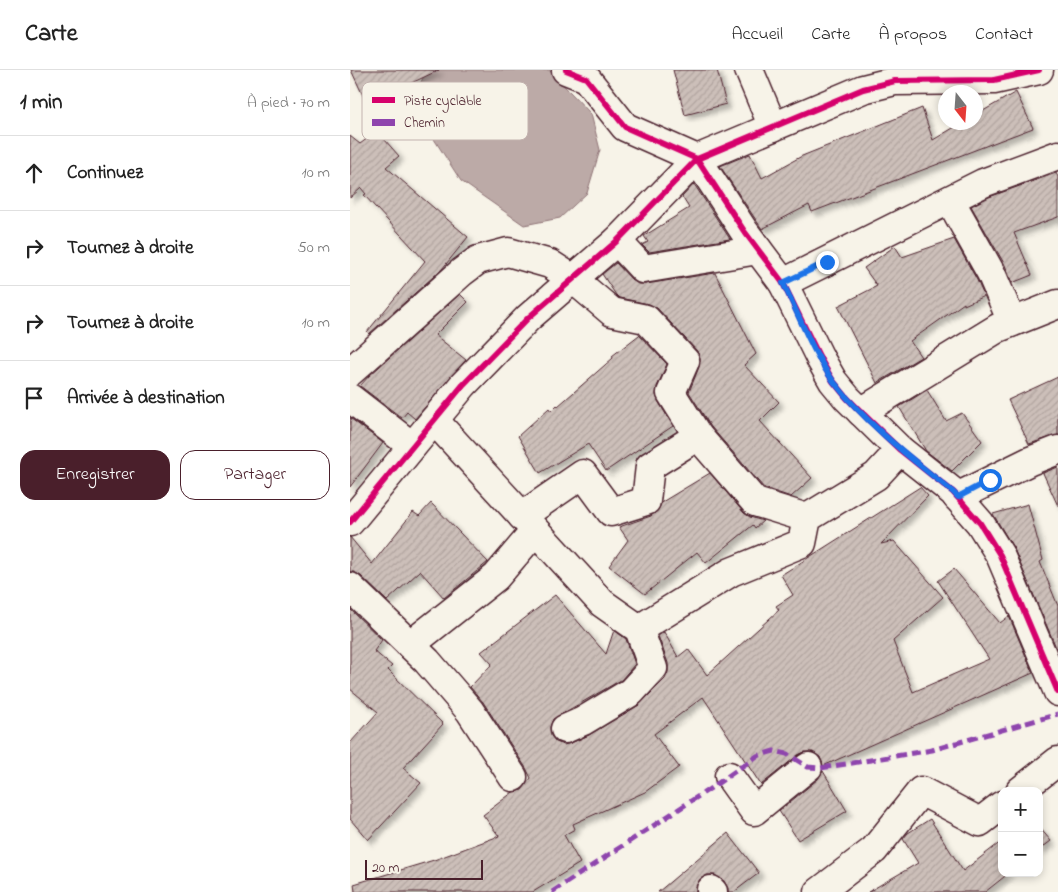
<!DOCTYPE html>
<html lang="fr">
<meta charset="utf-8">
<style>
body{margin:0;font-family:"Indie Flower",sans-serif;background:#f6f6f6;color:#222}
.controls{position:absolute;right:15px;bottom:15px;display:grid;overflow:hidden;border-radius:10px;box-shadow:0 2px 8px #0003}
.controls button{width:45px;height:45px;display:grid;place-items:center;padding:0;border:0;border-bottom:1px solid #e0e0e0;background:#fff;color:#222;font:25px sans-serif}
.compass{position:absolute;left:588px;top:15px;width:45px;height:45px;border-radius:50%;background:#fff;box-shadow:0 2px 8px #0003;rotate:163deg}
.scale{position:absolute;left:15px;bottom:12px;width:118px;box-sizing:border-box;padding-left:5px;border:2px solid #4a1f2b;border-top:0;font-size:14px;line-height:18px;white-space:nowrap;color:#4a1f2b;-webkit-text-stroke:4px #f7f3e8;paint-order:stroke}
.stop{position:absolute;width:15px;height:15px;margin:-11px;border:4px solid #1a73e8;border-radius:50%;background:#fff}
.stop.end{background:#1a73e8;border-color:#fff;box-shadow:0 1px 5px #0008}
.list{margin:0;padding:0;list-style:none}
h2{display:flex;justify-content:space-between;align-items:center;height:65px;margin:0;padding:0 20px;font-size:21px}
h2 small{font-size:16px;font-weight:400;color:#767676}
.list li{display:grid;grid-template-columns:32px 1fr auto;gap:15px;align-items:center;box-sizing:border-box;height:75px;padding:0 20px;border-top:1px solid #e0e0e0}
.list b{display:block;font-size:19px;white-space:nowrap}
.list em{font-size:16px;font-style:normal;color:#767676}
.actions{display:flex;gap:10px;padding:15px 20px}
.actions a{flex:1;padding:11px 0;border:1px solid #4a1f2b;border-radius:15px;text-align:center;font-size:18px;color:#4a1f2b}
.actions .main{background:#4a1f2b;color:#fff}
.icon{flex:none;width:28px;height:28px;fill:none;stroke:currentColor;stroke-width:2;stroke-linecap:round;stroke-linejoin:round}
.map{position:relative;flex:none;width:708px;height:822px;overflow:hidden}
header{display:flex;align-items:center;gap:30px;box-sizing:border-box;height:70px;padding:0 25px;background:#fff;border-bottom:1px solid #e0e0e0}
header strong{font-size:24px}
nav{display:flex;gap:28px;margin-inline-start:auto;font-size:18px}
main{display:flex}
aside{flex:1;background:#fff}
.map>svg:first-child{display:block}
</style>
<header>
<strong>Carte</strong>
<nav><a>Accueil</a><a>Carte</a><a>À propos</a><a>Contact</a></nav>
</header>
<main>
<aside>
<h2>1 min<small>À pied · 70 m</small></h2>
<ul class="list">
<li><svg class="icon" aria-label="ahead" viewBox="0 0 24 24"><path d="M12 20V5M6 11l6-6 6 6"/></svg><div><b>Continuez</b></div><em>10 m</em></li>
<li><svg class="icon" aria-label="right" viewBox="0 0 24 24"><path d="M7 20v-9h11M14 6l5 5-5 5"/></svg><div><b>Tournez à droite</b></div><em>50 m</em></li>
<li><svg class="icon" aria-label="right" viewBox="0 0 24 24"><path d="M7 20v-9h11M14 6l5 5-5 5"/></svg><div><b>Tournez à droite</b></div><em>10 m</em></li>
<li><svg class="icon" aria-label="arrive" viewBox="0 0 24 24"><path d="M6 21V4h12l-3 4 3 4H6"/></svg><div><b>Arrivée à destination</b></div></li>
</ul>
<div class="actions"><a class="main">Enregistrer</a><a>Partager</a></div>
</aside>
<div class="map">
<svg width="708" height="822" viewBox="0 0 708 822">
<defs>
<pattern id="building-hatch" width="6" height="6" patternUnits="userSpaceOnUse" patternTransform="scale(1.25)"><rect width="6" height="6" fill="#ccbfb9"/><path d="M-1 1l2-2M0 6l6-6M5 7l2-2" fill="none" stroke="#b1a49f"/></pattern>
<filter id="shadow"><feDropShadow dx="4.5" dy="4.5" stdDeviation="2.5" flood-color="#0004"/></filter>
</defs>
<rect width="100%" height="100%" fill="#f7f3e8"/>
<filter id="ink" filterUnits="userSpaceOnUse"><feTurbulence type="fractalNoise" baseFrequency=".02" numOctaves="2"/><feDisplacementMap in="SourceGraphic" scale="10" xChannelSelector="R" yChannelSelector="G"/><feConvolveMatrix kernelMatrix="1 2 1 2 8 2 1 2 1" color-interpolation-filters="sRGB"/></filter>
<g filter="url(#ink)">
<path fill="#bcaaa7" stroke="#8e7275" d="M77,0H199L241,44L250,80L237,123L210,148L174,155L111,111L84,69L68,18Z"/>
<g fill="url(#building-hatch)" stroke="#4a1f2b" filter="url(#shadow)">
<path d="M1,0H89L17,34Z"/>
<path d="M323,0H367L376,34L335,45Z"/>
<path d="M666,22L683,58L462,142L459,135L412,159L370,96L400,84L412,108L452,86L572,38L583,70L613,52H626V45Z"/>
<path d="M27,61L49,86L36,97L118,167L92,199L19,264L17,262L75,191L14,125L16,124L11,118L0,128V66L10,74Z"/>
<path d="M706,103L708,107V147L664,163L682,205L662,213L655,195L621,136L639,127Z"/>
<path d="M344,114L380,169L299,182L292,175L298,172L294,166L339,138L332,127Z"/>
<path d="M604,169L627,210L634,226L614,235V233L560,271L571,287L527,313L488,236L527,216L514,198L545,176L552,187Z"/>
<path d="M266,193L282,210L288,214H296L365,203L406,284L394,295L429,332L410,351L462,408L441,427L414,418L361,357L339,322L349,297L350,288L347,281L307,238L299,234L269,228L266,225L252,204Z"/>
<path d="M110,224L118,232L85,265L116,290L65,349L57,342L52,348L10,316L19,306Z"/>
<path d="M289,265L317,294L307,317L306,325L308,331L323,356L256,401L238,374L190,403L168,366L199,338L201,341L207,335L208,336L263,288L262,286Z"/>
<path d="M708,307V365L679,374L658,330Z"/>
<path d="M577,320L596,351L612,343L632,371L602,401L576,381L549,337Z"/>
<path d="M0,348L33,373L0,417Z"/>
<path d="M708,397V436L693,403Z"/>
<path d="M360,403L394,443L400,447L413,451L405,458L403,455L356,493L347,482L295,524L259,496L278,470L269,457L301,446L308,440L312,432Z"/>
<path d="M570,417L578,426L531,474L544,471L593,527L543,571L563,622L639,589L588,511L604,499L650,553L659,546L683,603L473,696L470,687L463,682H455L448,685L411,715L353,627L304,664L329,697L295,722L223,754L225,759L214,765L230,793L183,822H5L4,814L84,790L149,766L133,745L163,722L172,720L181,708L176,698L133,632L120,617L142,594L131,582L205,525L256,584L264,560L276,569L285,594L271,610L203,649L200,657L201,666L206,672L214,675L221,673L239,665L289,635L315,609L318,602V593L308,566L314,562L328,587L338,579L357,605L429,540L426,536L443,525L431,505Z"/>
<path d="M81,433L138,492L94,528L70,501L37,531L11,506L4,502H0V467L22,494L63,442L69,446Z"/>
<path d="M678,434L693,490L690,492L708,536V582L664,479L643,444Z"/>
<path d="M0,539L32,570L24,581L42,596L38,600L93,654L53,698L71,713L18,770L0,749V673L28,642L0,619Z"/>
<path d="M473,701L497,741L448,770L429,741L468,709Z"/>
<path d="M580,749L613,801L652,771V803H659L635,822H518L568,793L553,769L558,763Z"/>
<path d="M689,757L701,771L689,780Z"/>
<path d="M378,763L409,803L384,822H378V818L374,811L365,805H357L350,809L346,816V822H308Z"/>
</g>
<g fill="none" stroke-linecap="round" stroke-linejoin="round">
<defs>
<g id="minor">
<path d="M216,0L236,8L275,57L347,89L394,161L433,213L471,290L483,311L497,328L550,380L603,422L630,453L650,485L708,622"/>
<path d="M399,0L423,57"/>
<path d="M600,130L641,203L662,252"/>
<path d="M267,171L293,199L408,180"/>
<path d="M433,213L633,113L708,85"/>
<path d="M0,302L112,202L128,190L158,182L200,194L223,209L262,242L296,249L335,291L321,323L348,366"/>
<path d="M0,328L62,376"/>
<path d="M511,342L648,258L708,234"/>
<path d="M84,350L252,533L289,559L303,598L281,622L233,651L215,659"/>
<path d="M607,427L680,391L708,380"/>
<path d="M172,446L233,404L261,442L296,431L300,396L348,366L405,432L457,448"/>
<path d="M0,452L113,315L178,248L267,171L347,89L513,19L545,11L644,10L689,0"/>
<path d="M0,517L77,591L120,641L163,707"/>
<path d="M289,559L381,502L452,473L457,448L526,406L550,380"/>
<path d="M60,575L146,507L185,461"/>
<path d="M379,706L404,741L458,697"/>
<path d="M670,721L708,691"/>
<path d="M361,820L363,822"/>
<path d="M469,822L524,780L571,721L630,752L652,735"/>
</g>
</defs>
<use href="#minor" stroke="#4a1f2b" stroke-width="31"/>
<use href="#minor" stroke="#f7f3e8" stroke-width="28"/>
<path stroke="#8e44ad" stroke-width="5" stroke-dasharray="10 5" stroke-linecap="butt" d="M202,822L361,718L407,686L424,681L437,684L458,697L471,698L582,680L708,644"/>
<defs>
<g id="cycleway">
<path d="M216,0L236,8L275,57L347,89L394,161L433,213L471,290L483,311L497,328L550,380L603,422L630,453L650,485L708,622"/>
<path d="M0,452L113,315L178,248L267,171L347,89L513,19L545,11L644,10L689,0"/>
</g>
</defs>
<use href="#cycleway" stroke="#f7f3e8" stroke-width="9"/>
<use href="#cycleway" stroke="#d6006c" stroke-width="6"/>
</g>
</g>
<g fill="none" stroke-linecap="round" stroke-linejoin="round" filter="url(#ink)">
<path stroke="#1a73e8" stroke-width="6" d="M477,192L433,213C448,243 464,286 484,312C517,355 562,389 603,422L608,427L640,410"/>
</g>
<rect x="12" y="12" width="166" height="58" rx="8" fill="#f7f3e8" stroke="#c3b3af" stroke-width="1"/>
<rect x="22" y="27" width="23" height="6" fill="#d6006c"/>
<rect x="22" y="49" width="23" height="7" fill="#8e44ad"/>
<g font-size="14" fill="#4a1f2b">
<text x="54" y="35">Piste cyclable</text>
<text x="54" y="57">Chemin</text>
</g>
</svg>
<div class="controls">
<button>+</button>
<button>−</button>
</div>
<svg class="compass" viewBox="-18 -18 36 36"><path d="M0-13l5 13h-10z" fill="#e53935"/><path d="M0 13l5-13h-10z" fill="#767676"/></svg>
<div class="scale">20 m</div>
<div class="stop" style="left:640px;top:410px"></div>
<div class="stop end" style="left:477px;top:192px"></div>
</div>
</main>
